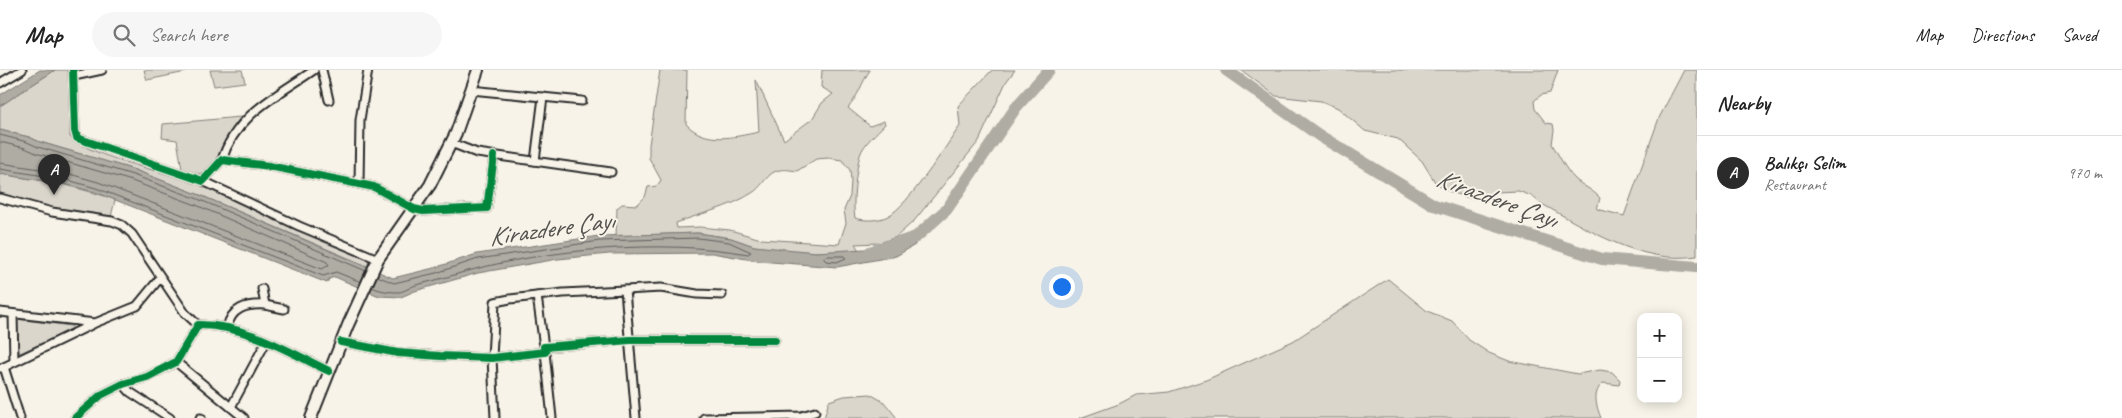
<!DOCTYPE html>
<meta charset="utf-8">
<style>
body{margin:0;font-family:Caveat,sans-serif;background:#f6f6f6;color:#222}
.controls{position:absolute;right:15px;bottom:15px;display:grid;overflow:hidden;border-radius:10px;box-shadow:0 2px 12px #0003}
.controls button{width:45px;height:45px;display:grid;place-items:center;padding:0;border:0;border-bottom:1px solid #e0e0e0;background:#fff;color:#222;font:25px sans-serif}
.you{position:absolute;left:1061px;top:216px;width:18px;height:18px;margin:-12px;border:4px solid #fff;border-radius:50%;background:#1a73e8;box-shadow:0 0 0 8px #1a73e833}
.badge{display:grid;place-items:center;width:32px;height:32px;border-radius:50%;background:#2b2b2b;color:#fff;font-size:16px;font-weight:700}
.pin{position:absolute;translate:-50% -41px;filter:drop-shadow(0 1px 2px #0008)}
.pin::after{content:'';position:absolute;top:26px;width:18px;height:15px;background:inherit;clip-path:polygon(0 0,100% 0,50% 100%)}
.list{margin:0;padding:0;list-style:none}
h2{display:flex;justify-content:space-between;align-items:center;height:65px;margin:0;padding:0 20px;font-size:21px}
h2 small{font-size:16px;font-weight:400;color:#767676}
.list li{display:grid;grid-template-columns:32px 1fr auto;gap:15px;align-items:center;box-sizing:border-box;height:75px;padding:0 20px;border-top:1px solid #e0e0e0}
.list b{display:block;font-size:19px;white-space:nowrap}
.list p{margin:0;font-size:16px;white-space:nowrap;color:#767676}
.list em{font-size:16px;font-style:normal;color:#767676}
.icon{flex:none;width:28px;height:28px;fill:none;stroke:currentColor;stroke-width:2;stroke-linecap:round;stroke-linejoin:round}
.map{position:relative;flex:none;width:1697px;height:348px;overflow:hidden}
header{display:flex;align-items:center;gap:30px;box-sizing:border-box;height:70px;padding:0 25px;background:#fff;border-bottom:1px solid #e0e0e0}
header strong{font-size:24px}
nav{display:flex;gap:28px;margin-inline-start:auto;font-size:18px}
.search{width:350px;height:45px;background:#f6f6f6;display:flex;align-items:center;gap:12px;box-sizing:border-box;padding:0 18px;border-radius:28px;color:#767676;font-size:19px}
main{display:flex}
aside{flex:1;background:#fff}
.map>svg:first-child{display:block}
</style>
<header>
<strong>Map</strong>
<div class="search"><svg class="icon" aria-label="search" viewBox="0 0 24 24"><circle cx="10" cy="10" r="6"/><path d="M15 15l6 6"/></svg>Search here</div>
<nav><a>Map</a><a>Directions</a><a>Saved</a></nav>
</header>
<main>
<div class="map">
<svg width="1697" height="348" viewBox="0 0 1697 348">
<rect width="100%" height="100%" fill="#f7f3e8"/>
<filter id="ink" filterUnits="userSpaceOnUse"><feTurbulence type="fractalNoise" baseFrequency=".02" numOctaves="2"/><feDisplacementMap in="SourceGraphic" scale="10" xChannelSelector="R" yChannelSelector="G"/><feConvolveMatrix kernelMatrix="1 2 1 2 8 2 1 2 1" color-interpolation-filters="sRGB"/></filter>
<g filter="url(#ink)">
<g fill="#dad6cc" stroke="#82807c" fill-rule="evenodd">
<path d="M55,0H68L69,3L70,67C95,88 159,100 191,112C223,122 252,139 282,152C311,165 341,177 370,189L367,196L200,125L135,100L40,72L29,67L0,60V36Z"/>
<path d="M144,0H186V2L147,10Z"/>
<path d="M210,0H242L245,12L214,16Z"/>
<path d="M660,0H687L686,54C706,75 734,67 759,62L756,10L784,70L812,49L822,33L833,24L821,17L822,0H870C862,12 858,27 848,38L870,56L884,51L885,54C877,63 864,73 860,85C856,99 852,134 855,148C865,151 878,151 888,146C908,136 946,76 960,56L958,36L992,0H1015L1006,12L979,71L914,151L896,167L879,173L855,174L859,180L816,182L783,180L754,176L731,168L698,163L616,166L617,138L622,134L637,135L645,127L648,117L657,116L661,110L649,88V75ZM829,88L842,90L850,100L851,110L850,126L844,140L846,153L839,174L761,169L730,160L700,157L677,158L676,153C701,143 729,138 752,123C761,118 765,107 774,102C782,98 789,100 797,101L816,89Z"/>
<path d="M1241,0H1558L1550,23L1541,25L1534,31L1535,39L1546,53L1553,54L1554,60L1552,74C1559,85 1565,99 1574,108C1582,116 1592,119 1600,128L1597,139L1624,146L1659,48L1684,0H1697V186C1640,195 1588,159 1540,133L1532,126L1518,121L1496,122L1479,128H1469L1448,121L1435,112L1422,91L1398,69L1365,61L1338,38L1321,31L1276,26Z"/>
<path d="M240,47C232,60 215,97 202,103C196,105 187,100 182,99L177,70L162,68L163,54Z"/>
<path d="M0,104L63,114L108,127L115,130L111,147L42,136L0,124Z"/>
<path d="M1388,209L1427,241L1452,251L1469,270L1489,283L1509,291L1578,304L1600,300L1612,302L1620,310L1619,315L1603,313C1592,323 1596,335 1601,348H1080L1119,334L1136,325L1169,322L1206,310L1293,271Z"/>
<path d="M17,249L71,256L74,259L20,283L18,279Z"/>
<path d="M870,324L884,332L897,348H824L829,331L844,326Z"/>
</g>
<g fill="#afaca4" stroke="#7a7874">
<path d="M40,0H55L0,36V25Z"/>
<path d="M0,60L29,67L40,72L135,100L200,125L393,208L434,198L477,184L599,166L698,163L731,168L754,176L816,182L897,177L916,167L915,175L896,186L837,197L758,191L712,183L609,184L558,189L478,203L415,221L401,227L379,226L335,207L329,209L327,213L95,122L63,114L0,104Z"/>
</g>
<g fill="none" stroke-linecap="round" stroke-linejoin="round">
<g stroke="#605f5b" stroke-width="1">
<path d="M0,65L27,72L38,77L133,105L198,129L366,201"/>
<path d="M0,72L25,78L36,83L132,111L196,135L327,192L329,195L322,199L98,112L66,103L0,93"/>
<path d="M0,99L64,109L96,118L323,206L336,202L361,212"/>
<path d="M826,186H844L846,188L837,192L826,191L824,189Z"/>
<path d="M372,217C380,221 389,222 398,222C404,222 410,217 416,215C432,211 448,207 464,202C548,179 662,169 748,184L751,182L729,172L698,168L600,171L478,189L436,203L394,213L377,206"/>
</g>
<g stroke="#afaca4" stroke-width="12">
<path d="M1226,0L1320,66L1434,135L1602,189L1697,197"/>
<path d="M870,182L916,167L947,139L1017,36L1049,0"/>
</g>
<defs>
<g id="minor">
<path d="M73,0L75,61L77,68L203,111L222,90L269,96L374,117L414,139L423,141L487,138L494,86"/>
<path d="M322,0L329,30"/>
<path d="M74,6L102,0"/>
<path d="M0,13L22,0"/>
<path d="M471,20L582,31"/>
<path d="M451,73L477,83L611,102"/>
<path d="M222,90C236,44 277,26 314,0"/>
<path d="M535,91L543,27"/>
<path d="M203,111L299,156L378,189"/>
<path d="M359,114L360,50L368,0"/>
<path d="M0,128L52,142L112,151L122,155L132,164L185,243L198,255"/>
<path d="M625,220L661,218L697,224L722,225"/>
<path d="M537,226L544,277"/>
<path d="M265,235L284,239"/>
<path d="M0,242L95,253L137,236L160,208"/>
<path d="M13,244L14,291"/>
<path d="M227,258C231,238 246,234 265,235L262,219"/>
<path d="M341,272L398,283L440,286L492,288L545,282L544,277L630,270H775"/>
<path d="M545,282L552,348"/>
<path d="M176,292L244,348"/>
<path d="M4,297L93,254"/>
<path d="M0,298L4,297L20,348"/>
<path d="M123,314L130,322L170,348"/>
<path d="M231,337L266,272"/>
<path d="M75,348L101,325L123,314L147,307L176,292L198,255C244,254 289,282 329,301"/>
<path d="M200,348H201"/>
<path d="M495,348L492,288L495,232L510,229L563,223L625,220L636,348"/>
<path d="M704,348L801,346L815,342"/>
</g>
<path id="secondary" d="M311,348L348,255L378,189L430,115L456,63L478,0"/>
</defs>
<use href="#minor" stroke="#2b2b2b" stroke-width="11"/>
<use href="#secondary" stroke="#2b2b2b" stroke-width="14"/>
<use href="#minor" stroke="#f7f3e8" stroke-width="7"/>
<use href="#secondary" stroke="#f7f3e8" stroke-width="10"/>
<defs>
<g id="cycleway">
<path d="M73,0L75,61L77,68L203,111L222,90L269,96L374,117L414,139L423,141L487,138L494,86"/>
<path d="M341,272L398,283L440,286L492,288L545,282L544,277L630,270H775"/>
<path d="M75,348L101,325L123,314L147,307L176,292L198,255C244,254 289,282 329,301"/>
</g>
</defs>
<use href="#cycleway" stroke="#f7f3e8" stroke-width="11"/>
<use href="#cycleway" stroke="#00873e" stroke-width="8"/>
</g>
</g>
<g text-anchor="middle" stroke-width="4" stroke-linejoin="round" paint-order="stroke">
<g font-size="26" font-style="italic" fill="#53524f" stroke="#f7f3e8">
<text transform="translate(1497 128) rotate(20)" y="9">Kirazdere Çayı</text>
<text transform="translate(551 158) rotate(-8)" y="9">Kirazdere Çayı</text>
</g>
</g>
</svg>
<div class="controls">
<button>+</button>
<button>−</button>
</div>
<div class="you"></div>
<div class="pin badge" style="left:54px;top:125px">A</div>
</div>
<aside>
<h2>Nearby<small></small></h2>
<ul class="list">
<li><span class="badge">A</span><div><b>Balıkçı Selim</b><p>Restaurant</p></div><em>970 m</em></li>
</ul>
</aside>
</main>
